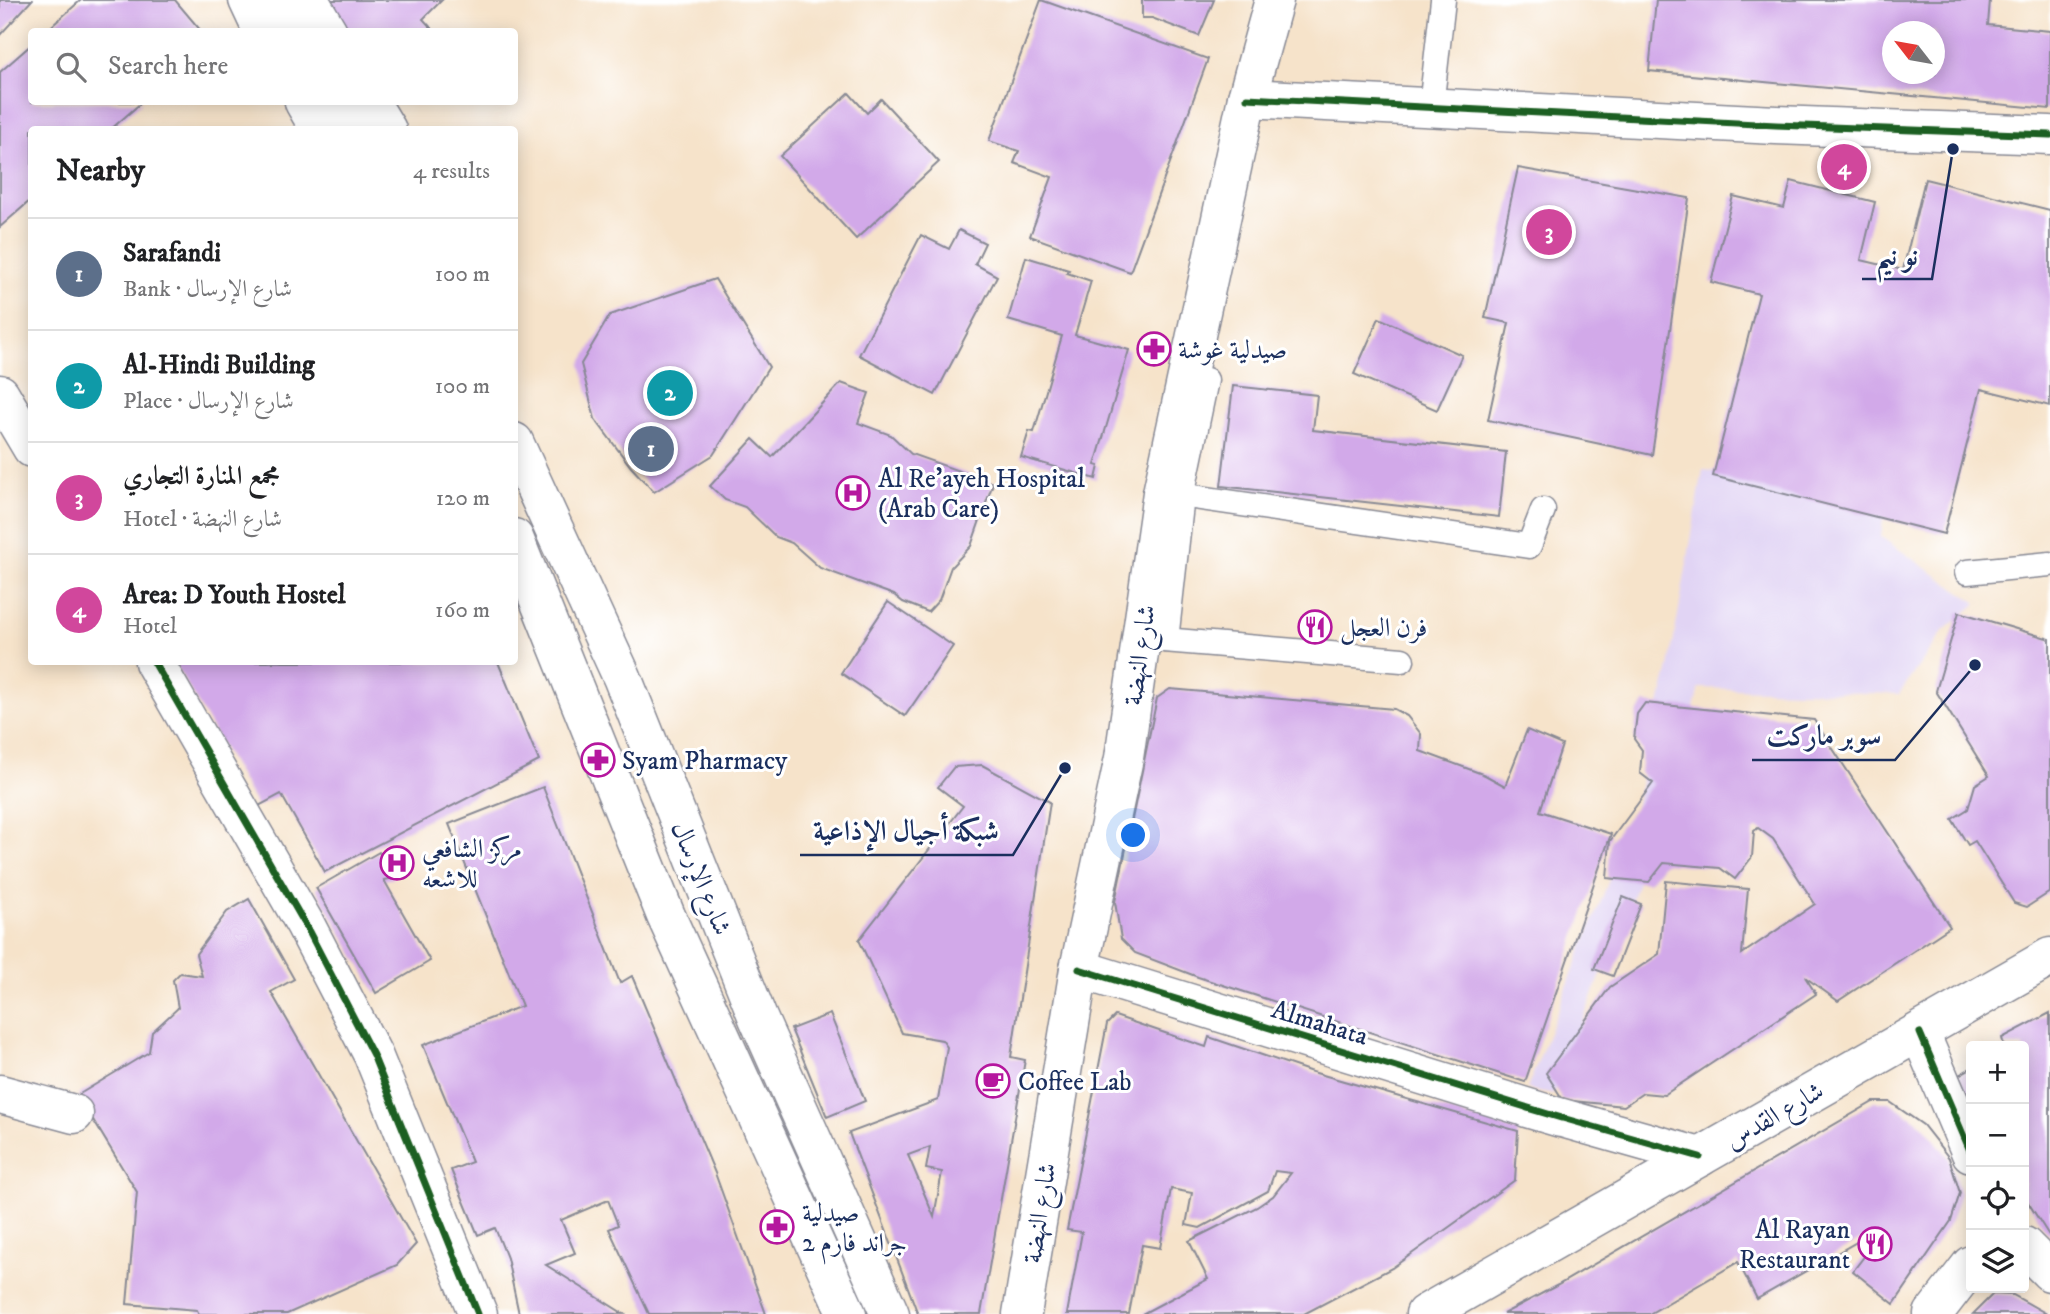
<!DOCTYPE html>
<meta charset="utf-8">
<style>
body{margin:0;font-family:"IM FELL DW Pica",Amiri,serif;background:#f6f6f6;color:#202124}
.controls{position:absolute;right:21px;bottom:21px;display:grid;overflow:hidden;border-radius:7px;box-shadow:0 4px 18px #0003}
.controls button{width:63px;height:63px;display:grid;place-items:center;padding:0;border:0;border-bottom:2px solid #e0e0e0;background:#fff;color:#202124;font:35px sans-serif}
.compass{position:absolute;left:1882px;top:21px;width:63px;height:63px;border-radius:50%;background:#fff;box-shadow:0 4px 18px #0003;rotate:301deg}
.you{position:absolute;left:1134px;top:836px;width:24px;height:24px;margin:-18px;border:5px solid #fff;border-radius:50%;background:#1a73e8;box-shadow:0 0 0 10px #1a73e833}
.badge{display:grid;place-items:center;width:46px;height:46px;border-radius:50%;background:#0b8043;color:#fff;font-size:23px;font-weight:700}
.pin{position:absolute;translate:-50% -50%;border:4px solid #fff;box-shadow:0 2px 7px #0006}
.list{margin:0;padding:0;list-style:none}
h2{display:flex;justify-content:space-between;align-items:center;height:91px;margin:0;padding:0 28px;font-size:30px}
h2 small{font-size:23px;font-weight:400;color:#757577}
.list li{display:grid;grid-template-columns:46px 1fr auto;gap:21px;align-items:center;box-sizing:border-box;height:112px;padding:0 28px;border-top:2px solid #e0e0e0}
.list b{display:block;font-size:26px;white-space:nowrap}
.list p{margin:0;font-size:23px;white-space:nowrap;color:#757577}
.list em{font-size:23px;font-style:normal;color:#757577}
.icon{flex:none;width:38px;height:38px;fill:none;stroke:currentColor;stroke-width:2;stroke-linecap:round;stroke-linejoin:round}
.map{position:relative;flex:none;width:2050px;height:1314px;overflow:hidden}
.search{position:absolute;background:#fff;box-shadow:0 4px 18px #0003;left:28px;top:28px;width:490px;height:77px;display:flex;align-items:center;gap:18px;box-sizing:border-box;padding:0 24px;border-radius:7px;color:#757577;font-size:26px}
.panel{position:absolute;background:#fff;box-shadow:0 4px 18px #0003;left:28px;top:126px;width:490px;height:539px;border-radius:7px}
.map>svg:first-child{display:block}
</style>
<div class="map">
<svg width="2050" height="1314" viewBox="0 0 2050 1314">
<rect width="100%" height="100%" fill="#fff"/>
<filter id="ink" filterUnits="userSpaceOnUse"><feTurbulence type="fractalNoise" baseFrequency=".0143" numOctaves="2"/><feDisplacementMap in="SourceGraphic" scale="14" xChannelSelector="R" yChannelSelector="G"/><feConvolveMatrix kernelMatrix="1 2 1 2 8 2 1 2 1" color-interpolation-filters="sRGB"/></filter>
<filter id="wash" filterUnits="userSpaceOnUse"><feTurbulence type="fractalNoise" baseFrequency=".00686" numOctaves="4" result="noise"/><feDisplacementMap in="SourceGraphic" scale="28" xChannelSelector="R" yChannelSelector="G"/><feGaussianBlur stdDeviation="1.57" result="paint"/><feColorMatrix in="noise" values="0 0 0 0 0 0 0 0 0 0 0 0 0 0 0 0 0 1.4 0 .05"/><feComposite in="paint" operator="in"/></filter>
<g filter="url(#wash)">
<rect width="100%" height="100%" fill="#f6e3ca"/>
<path fill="#e1d4f4" d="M1703,470L1887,486L1881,537L1977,603L1944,630L1899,694L1699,688L1673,795L1553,1095L1536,1091L1527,1089L1631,824L1669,667Z"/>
<g id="blocks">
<g fill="#d2a9e9" fill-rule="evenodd">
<path d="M0,0H32L0,35Z"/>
<path d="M81,0H175L202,32H45Z"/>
<path d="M324,0H442L423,19L435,32H344Z"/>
<path d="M1041,0L1208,59L1130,272L1030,236L1052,177L1014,163L1019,151L989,141Z"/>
<path d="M1142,0H1214L1199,36L1152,18H1142Z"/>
<path d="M1656,0H1990L1988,25L2050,31V109L1649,71ZM1892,32H1935V74H1892Z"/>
<path d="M32,44V102H142L110,130H32V199L0,227V72Z"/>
<path d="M849,93L867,113L881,99L939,162L856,239L780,156Z"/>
<path d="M1518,168L1689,198L1652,455L1488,420L1509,323L1485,318Z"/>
<path d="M1925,179L2050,210V406L1981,389L1944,534L1713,476L1759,294L1711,282L1733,196L1784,208L1791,181L1875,202L1861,260L1903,270Z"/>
<path d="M959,230L985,243L975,264L997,276L935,395L859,355L921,235L949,249Z"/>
<path d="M1026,257L1069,270L1067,273L1091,281L1075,335L1129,350L1095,465L1099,466L1096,479L1021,457L1029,431L1034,432L1062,336L1008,320Z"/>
<path d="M715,279L769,367L713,455L654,492L631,467L595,419L581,364L610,315Z"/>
<path d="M1379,318L1462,355L1437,410L1354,374Z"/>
<path d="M841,383L869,393L858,423L891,435L911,454L993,483L971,546L951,567L939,600L928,612L903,602L894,595L820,568L792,543L776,537L745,507L725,500L710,486L753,439L772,457Z"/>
<path d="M1233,386L1317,395L1313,430L1506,452L1499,517L1221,486Z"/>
<path d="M888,602L953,646L905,716L841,673Z"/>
<path d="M1959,612L2050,639V892L2027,907L2014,903L1975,841L1968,845L1952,819L1968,809L1975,785L1989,776L1936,691Z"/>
<path d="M174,662H498L539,761L325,872L281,794L257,807Z"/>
<path d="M1170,689L1394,709L1407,716L1421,734L1420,751L1485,775L1505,786L1527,730L1562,745L1540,811L1611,834L1525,1082L1198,977L1135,953L1121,939L1115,902L1157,698Z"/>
<path d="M1645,703L1814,720L1950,927L1838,1001L1805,977L1816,994L1664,1095L1643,1093L1624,1106L1563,1100L1546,1073L1610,987L1659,954L1666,881L1748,889L1742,954L1815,904L1773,839L1758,828L1754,831L1752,857L1735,879L1720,868L1664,863L1649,882L1607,878L1610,841L1653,783L1640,773L1642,750L1634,739L1637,714Z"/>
<path d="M982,765L1050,802L1011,1057L1025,1060L981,1314H918L849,1133L938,1100L947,1047L942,1040L902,1033L859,940L963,806L938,787L954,767ZM930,1147L926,1169L942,1172L934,1217L908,1155Z"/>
<path d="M543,787L620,983L632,976L715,1173L766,1314H649L609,1229L618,1225L608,1200L561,1220L575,1253L546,1265L624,1314H519L507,1258L495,1228L478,1235L451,1170L472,1162L423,1045L522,1006L449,824Z"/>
<path d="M379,852L394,878L384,880L430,961L376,993L316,888Z"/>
<path d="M1623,897L1641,904L1613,976L1594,969Z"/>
<path d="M249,899L294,979L271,992L416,1244L397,1265L287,1314H199L197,1310L127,1304L137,1192L78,1095L149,1052L152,1032L178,1008L173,980L180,973L202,976L196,954L227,912Z"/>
<path d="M2050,1013V1237L2024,1196V1046H2004L2002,1038Z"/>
<path d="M830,1014L865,1101L827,1117L791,1029Z"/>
<path d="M1115,1016L1206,1047L1209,1037L1309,1071L1518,1131L1515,1180L1392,1268L1304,1314H1142L1208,1279L1189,1241L1257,1207L1273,1196L1291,1173L1275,1171L1268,1191L1200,1228L1186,1225L1192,1193L1171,1189L1160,1248L1142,1245L1129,1314H1067L1082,1232L1067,1230L1107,1024Z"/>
<path d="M1971,1068V1115L1959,1075Z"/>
<path d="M1873,1102H1890L1923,1125L1949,1158L1960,1193L1951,1221L1894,1304L1853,1271L1872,1246L1862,1239L1757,1299L1738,1262L1649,1314H1503L1558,1285Z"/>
<path d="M1993,1294L2013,1295L2047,1314H1973Z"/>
</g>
</g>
</g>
<g filter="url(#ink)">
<use href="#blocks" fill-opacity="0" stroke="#888994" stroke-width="2"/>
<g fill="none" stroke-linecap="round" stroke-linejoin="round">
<defs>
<g id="service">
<path d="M1431,107L1443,0"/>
<path d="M1166,493L1529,546L1543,510"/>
<path d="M1967,572L2050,564"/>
<path d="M1152,639L1402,660"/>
<path d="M1166,640L1182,496L1206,380"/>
</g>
<g id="minor">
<path d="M309,0L328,32"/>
<path d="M1247,98L1776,125L2050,135"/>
<path d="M370,102L387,130"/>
<path d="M0,394L32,448"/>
<path d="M154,662L305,924L373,1055L478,1314"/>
<path d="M1079,969L1561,1118L1527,1108L1700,1157"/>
<path d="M1920,1033L1971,1153"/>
<path d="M0,1094L74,1114"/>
<path d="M2024,1246L2050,1272"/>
<path d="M1933,1314L1971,1265"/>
</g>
<g id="secondary">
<path d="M248,0L263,32"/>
<path d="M280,0L301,32"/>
<path d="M304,102L320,130"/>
<path d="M345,102L361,130"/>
<path d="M514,442L622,677L758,1018L890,1314"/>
<path d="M514,538L666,916L847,1314"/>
<path d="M1022,1314L1079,969L1124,758L1162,493L1247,98L1274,0"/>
<path d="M1425,1314L2050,957"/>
</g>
</defs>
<use href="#service" stroke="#888994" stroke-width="27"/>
<use href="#minor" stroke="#888994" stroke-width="41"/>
<use href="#secondary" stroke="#888994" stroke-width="41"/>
<use href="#service" stroke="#fff" stroke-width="24"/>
<use href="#minor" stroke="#fff" stroke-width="38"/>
<use href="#secondary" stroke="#fff" stroke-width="38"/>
<defs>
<g id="cycleway">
<path d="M1247,98L1776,125L2050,135"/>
<path d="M154,662L305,924L373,1055L478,1314"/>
<path d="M1079,969L1561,1118L1527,1108L1700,1157"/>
<path d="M1920,1033L1971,1153"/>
</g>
</defs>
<use href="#cycleway" stroke="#fff" stroke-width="11"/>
<use href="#cycleway" stroke="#1b5e20" stroke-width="7"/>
</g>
</g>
<defs>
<symbol id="pharmacy-ring" viewBox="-11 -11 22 22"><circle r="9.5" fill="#fff" stroke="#b5179e" stroke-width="1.5"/><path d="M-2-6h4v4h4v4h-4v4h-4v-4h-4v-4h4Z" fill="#b5179e"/></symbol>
<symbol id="hospital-ring" viewBox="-11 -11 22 22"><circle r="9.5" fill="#fff" stroke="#b5179e" stroke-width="1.5"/><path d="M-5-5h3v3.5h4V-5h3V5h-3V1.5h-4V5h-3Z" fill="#b5179e"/></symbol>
<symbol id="restaurant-ring" viewBox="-11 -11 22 22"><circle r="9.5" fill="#fff" stroke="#b5179e" stroke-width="1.5"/><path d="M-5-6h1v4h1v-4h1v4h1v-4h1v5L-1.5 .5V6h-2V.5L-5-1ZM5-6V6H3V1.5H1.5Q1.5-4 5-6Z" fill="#b5179e"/></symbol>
<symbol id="cafe-ring" viewBox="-11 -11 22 22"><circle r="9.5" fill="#fff" stroke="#b5179e" stroke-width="1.5"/><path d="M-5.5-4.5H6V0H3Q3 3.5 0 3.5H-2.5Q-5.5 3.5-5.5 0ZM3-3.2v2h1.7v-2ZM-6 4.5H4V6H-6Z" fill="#b5179e"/></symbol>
</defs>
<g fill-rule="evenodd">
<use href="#pharmacy-ring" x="1135" y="330" width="38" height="38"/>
<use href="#hospital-ring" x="834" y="474" width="38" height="38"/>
<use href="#restaurant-ring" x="1296" y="608" width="38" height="38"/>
<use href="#pharmacy-ring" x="579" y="741" width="38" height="38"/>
<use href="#hospital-ring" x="378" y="844" width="38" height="38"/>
<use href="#cafe-ring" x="974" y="1062" width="38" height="38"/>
<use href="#pharmacy-ring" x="758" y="1208" width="38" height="38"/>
<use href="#restaurant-ring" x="1856" y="1225" width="38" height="38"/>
</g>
<g text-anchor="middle" stroke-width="6" stroke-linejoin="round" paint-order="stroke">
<g font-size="26" fill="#1b2f5e" stroke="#fff" text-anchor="start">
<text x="1178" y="358">صيدلية غوشة</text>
<text x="878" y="487">Al Re'ayeh Hospital<tspan x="878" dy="30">(Arab Care)</tspan></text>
<text x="1340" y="636">فرن العجل</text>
<text x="622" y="769">Syam Pharmacy</text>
<text x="422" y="857">مركز الشافعي<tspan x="422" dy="30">للاشعه</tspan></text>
<text x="1018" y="1090">Coffee Lab</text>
<text x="802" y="1221">صيدلية<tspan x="802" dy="30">جراند فارم 2</tspan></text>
<text x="1850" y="1238" text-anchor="end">Al Rayan<tspan x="1850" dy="30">Restaurant</tspan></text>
</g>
<g font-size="26" fill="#1b2f5e" stroke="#fff">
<text transform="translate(1139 655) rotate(-82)" y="9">شارع النهضة</text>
<text transform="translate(702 878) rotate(68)" y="9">شارع الإرسال</text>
<text transform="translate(1320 1022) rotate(17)" y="9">Almahata</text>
<text transform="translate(1774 1115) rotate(-30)" y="9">شارع القدس</text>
<text transform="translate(1039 1213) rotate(-81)" y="9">شارع النهضة</text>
</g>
</g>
<path fill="none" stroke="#1b2f5e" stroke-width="2.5" d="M1953 149L1932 279H1862M1975 665L1895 760H1752M1065 768L1013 855H800"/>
<g fill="#1b2f5e" stroke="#fff" stroke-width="2.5">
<circle cx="1953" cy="149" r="7"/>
<circle cx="1975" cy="665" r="7"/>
<circle cx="1065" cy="768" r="7"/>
</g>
<g font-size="28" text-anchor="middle" font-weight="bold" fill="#1b2f5e" stroke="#fff" stroke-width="6" stroke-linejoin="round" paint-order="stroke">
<text x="1897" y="265">نو نيم</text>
<text x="1824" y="745">سوبر ماركت</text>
<text x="906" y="840">شبكة أجيال الإذاعية</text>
</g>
</svg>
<div class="controls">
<button>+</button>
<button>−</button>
<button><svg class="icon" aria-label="locate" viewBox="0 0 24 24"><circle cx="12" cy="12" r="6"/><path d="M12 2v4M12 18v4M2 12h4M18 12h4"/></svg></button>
<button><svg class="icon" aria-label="layers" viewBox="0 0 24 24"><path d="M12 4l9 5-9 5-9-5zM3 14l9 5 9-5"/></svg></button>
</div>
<svg class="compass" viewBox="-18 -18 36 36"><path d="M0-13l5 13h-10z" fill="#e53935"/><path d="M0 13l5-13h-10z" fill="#757577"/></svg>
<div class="you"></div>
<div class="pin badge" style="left:651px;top:449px;background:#5c6f8a">1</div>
<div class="pin badge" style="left:670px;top:393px;background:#0f9aa8">2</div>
<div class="pin badge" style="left:1549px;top:232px;background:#d1479c">3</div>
<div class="pin badge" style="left:1844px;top:167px;background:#d1479c">4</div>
<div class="search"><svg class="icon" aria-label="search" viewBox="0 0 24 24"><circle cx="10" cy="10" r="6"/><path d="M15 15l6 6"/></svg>Search here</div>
<section class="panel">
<h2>Nearby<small>4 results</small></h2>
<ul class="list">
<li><span class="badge" style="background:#5c6f8a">1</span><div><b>Sarafandi</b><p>Bank · شارع الإرسال</p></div><em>100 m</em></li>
<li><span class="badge" style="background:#0f9aa8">2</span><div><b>Al-Hindi Building</b><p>Place · شارع الإرسال</p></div><em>100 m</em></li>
<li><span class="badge" style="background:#d1479c">3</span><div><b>مجمع المنارة التجاري</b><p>Hotel · شارع النهضة</p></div><em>120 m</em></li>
<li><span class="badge" style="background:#d1479c">4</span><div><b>Area: D Youth Hostel</b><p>Hotel</p></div><em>160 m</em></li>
</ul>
</section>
</div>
